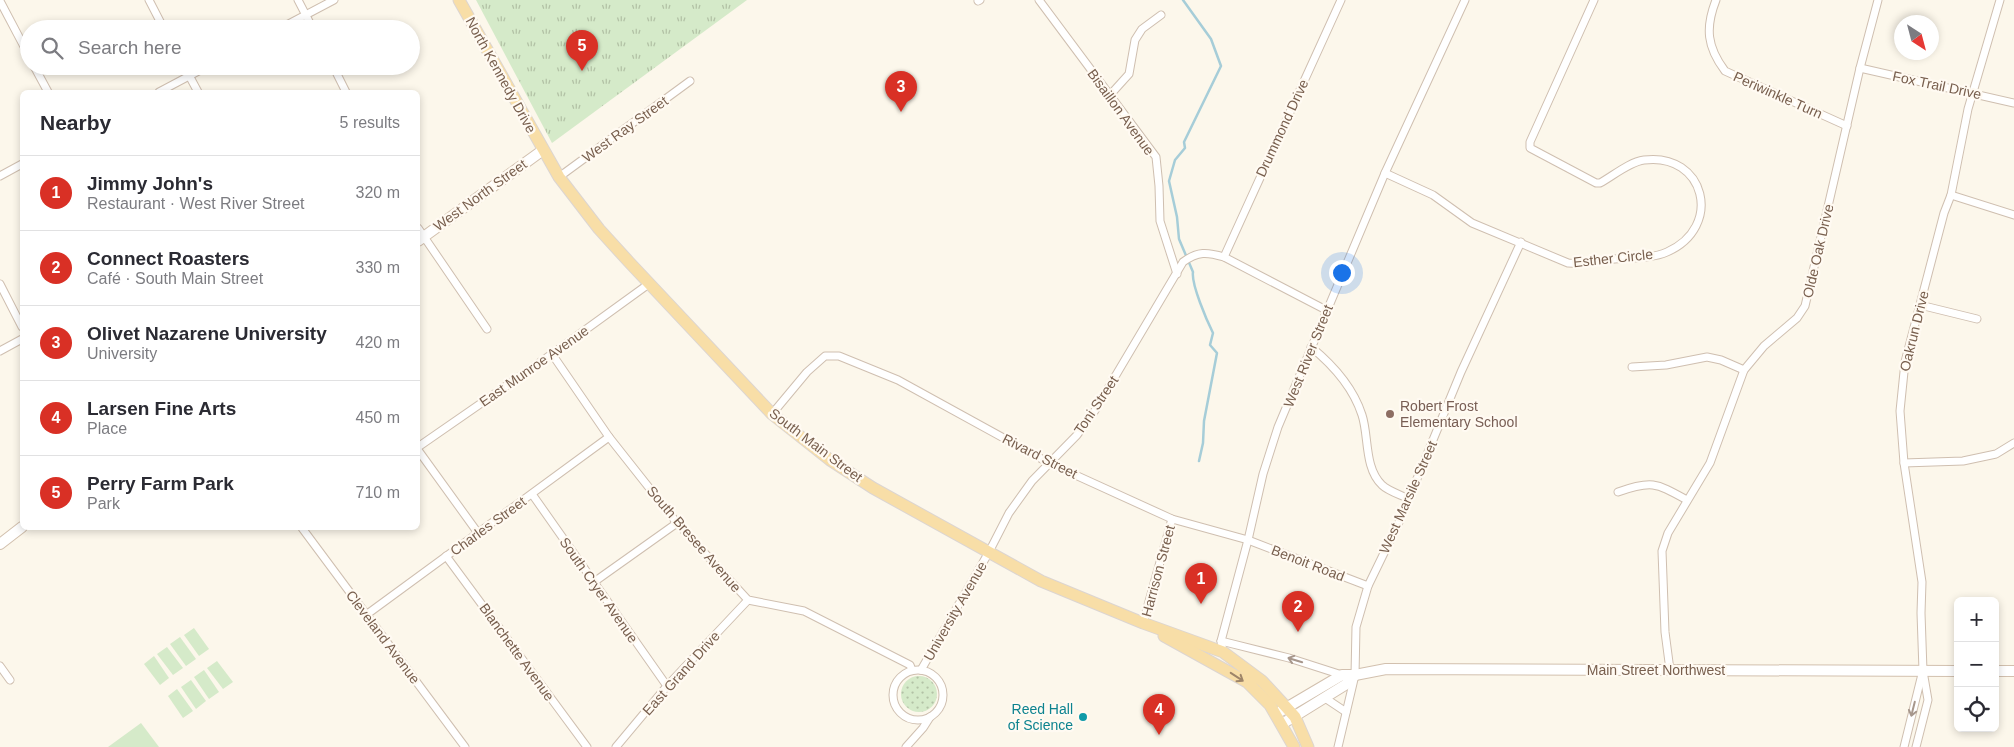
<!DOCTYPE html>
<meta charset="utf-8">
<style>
body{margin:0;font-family:Arial,sans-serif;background:#f7f7f7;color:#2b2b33}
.controls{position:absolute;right:15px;bottom:15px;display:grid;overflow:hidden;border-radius:8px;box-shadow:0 2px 8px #0003}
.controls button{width:45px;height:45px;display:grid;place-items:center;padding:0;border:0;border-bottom:1px solid #e1e1e2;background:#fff;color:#2b2b33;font:25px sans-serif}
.compass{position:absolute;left:1894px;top:15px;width:45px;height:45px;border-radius:50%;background:#fff;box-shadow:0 2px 8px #0003;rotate:144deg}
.you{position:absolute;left:1341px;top:272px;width:18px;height:18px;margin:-12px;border:4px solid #fff;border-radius:50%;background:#1a73e8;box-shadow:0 0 0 8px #1a73e833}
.badge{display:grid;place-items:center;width:32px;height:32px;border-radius:50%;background:#d93025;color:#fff;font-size:16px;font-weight:700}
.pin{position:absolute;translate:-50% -41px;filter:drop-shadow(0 1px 2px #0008)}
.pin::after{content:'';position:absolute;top:26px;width:18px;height:15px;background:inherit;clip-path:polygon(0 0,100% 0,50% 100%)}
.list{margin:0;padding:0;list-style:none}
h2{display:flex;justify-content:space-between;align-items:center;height:65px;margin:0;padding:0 20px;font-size:21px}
h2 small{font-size:16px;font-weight:400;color:#7c7c81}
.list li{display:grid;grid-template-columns:32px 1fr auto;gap:15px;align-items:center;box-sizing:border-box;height:75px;padding:0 20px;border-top:1px solid #e1e1e2}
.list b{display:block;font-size:19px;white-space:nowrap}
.list p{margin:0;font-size:16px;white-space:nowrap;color:#7c7c81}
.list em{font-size:16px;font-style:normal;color:#7c7c81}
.icon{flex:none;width:28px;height:28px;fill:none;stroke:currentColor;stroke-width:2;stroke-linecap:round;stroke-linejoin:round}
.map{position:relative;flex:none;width:2014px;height:747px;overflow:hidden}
.search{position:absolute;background:#fff;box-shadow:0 2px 8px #0003;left:20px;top:20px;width:400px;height:55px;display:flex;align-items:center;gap:12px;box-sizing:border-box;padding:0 18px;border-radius:28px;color:#7c7c81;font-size:19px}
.panel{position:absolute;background:#fff;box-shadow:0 2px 8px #0003;left:20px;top:90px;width:400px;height:440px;border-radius:8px}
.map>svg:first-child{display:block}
</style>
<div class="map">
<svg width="2014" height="747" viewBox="0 0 2014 747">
<defs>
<pattern id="grass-dots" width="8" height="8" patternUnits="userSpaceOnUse" patternTransform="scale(1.25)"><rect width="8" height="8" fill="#d5eac9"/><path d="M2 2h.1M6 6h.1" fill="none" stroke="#b2c1a5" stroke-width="1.8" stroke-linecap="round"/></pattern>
<pattern id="park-tufts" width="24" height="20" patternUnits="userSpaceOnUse" patternTransform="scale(1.25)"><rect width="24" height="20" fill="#d5eac9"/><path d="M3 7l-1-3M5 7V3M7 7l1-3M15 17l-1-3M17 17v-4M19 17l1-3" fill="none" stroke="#b2c1a5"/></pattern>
</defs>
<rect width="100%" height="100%" fill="#fcf7eb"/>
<circle fill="url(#grass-dots)" cx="919" cy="694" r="18"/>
<path fill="url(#park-tufts)" d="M476,0H747L552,143Z"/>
<g fill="#d5eac9">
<path d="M194,628L209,649L199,656L184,635Z"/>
<path d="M180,637L196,659L186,666L170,644Z"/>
<path d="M167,647L183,668L173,675L157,654Z"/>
<path d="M154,656L169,678L160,685L144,664Z"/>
<path d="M217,661L233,682L223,689L207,668Z"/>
<path d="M204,670L219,692L209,699L194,677Z"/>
<path d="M191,680L206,701L196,709L181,687Z"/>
<path d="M177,689L193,711L183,718L168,696Z"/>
<path d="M141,723L159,747H108Z"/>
</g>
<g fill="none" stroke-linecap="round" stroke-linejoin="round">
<path stroke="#a6cdd8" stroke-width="2.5" d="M1183,0L1211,39L1221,66L1184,142L1185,148L1175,160L1169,181L1177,217L1179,239L1193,272C1191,284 1207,321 1213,333L1210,345L1217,353L1204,421L1203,443L1199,461"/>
<defs>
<g id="minor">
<path d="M149,0L164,29"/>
<path d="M298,0L313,29"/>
<path d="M1039,0L1156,157L1159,186L1160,221L1177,274"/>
<path d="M1716,0C1705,28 1707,47 1725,71L1847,126"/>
<path d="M0,1L29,56"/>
<path d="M978,1L980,0"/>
<path d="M279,29L334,0"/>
<path d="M34,66L48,92"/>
<path d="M184,66L198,92"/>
<path d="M333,66L346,92"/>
<path d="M1860,68L2014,103"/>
<path d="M159,92L208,66"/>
<path d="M1110,95L1129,74L1135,40L1142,29L1161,15"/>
<path d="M1385,173L1433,195L1472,223L1568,263C1581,264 1593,261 1606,260C1625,257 1649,260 1667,252C1724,227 1705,152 1644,160C1629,162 1613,176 1600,183H1596L1530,148V142L1594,0"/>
<path d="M0,176L22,164"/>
<path d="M559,177L690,81"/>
<path d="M1951,195L2014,215"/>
<path d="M418,228L487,329"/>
<path d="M1224,257L1341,0"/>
<path d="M0,284L22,327"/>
<path d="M1920,305L1977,319"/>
<path d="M1311,347C1333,365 1353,387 1362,415C1369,436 1364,468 1382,485C1388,491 1401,495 1409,499"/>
<path d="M0,351L22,339"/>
<path d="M552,354L609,437L677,523L748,600L804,611L910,665L912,670"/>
<path d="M1632,367L1666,365L1707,357L1721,360L1744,370"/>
<path d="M772,414L807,372L825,356H839L898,380L1049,463L1172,519L1248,540L1368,586"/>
<path d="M418,447L552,354L650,283"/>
<path d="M418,450L478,533"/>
<path d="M1904,463L1963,461L1996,454L2014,443"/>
<path d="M1618,492C1652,480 1656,483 1687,500"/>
<path d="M532,494L667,686"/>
<path d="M302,528L465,747"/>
<path d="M446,556L587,747"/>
<path d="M594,582L677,523"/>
<path d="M366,615L609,437"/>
<path d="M1143,623L1172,519"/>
<path d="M1221,641L1289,658L1342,675"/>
<path d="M1223,652L1221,641L1248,540L1263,474L1278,427L1385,173L1465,0"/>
<path d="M0,666L10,680"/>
<path d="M921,670L989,552L1009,513L1032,481L1077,435L1094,412L1183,262C1198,251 1207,252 1224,257L1326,310"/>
<path d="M1670,670L1665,632L1662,551L1668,533L1710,463L1744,370L1764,346L1797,318L1805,306L1860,68L1878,0"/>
<circle cx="918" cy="695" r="25"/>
<path d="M1325,698L1346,712"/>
<path d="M616,747L667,686L748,600"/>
<path d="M906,747L923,728L930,717"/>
<path d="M1338,747L1355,675L1356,627L1368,586L1400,520L1461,372L1521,242"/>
<path d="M1904,747L1922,674"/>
<path d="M1916,747L1928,700L1923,671L1921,613L1922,582L1904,463L1900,411L1905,362L1944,213L1951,195L1968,109L2000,0"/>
</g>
<g id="secondary">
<path d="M418,241L543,150"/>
<path d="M0,544L22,527"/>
<path d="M1995,671H2014"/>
<path d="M1281,711L1342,675H1355L1386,669L1958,671"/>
<path d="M1282,724L1345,685L1355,675"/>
</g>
<g id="primary">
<path d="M459,0L559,177L599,229L629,262L772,414L830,460L873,488L1041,581L1143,623L1223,652L1262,681L1286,707L1295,717L1308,747"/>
<path d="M1164,636L1247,682L1270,705L1294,747"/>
</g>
</defs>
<use href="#minor" stroke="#cfbfb0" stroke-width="9"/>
<use href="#secondary" stroke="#d2c0ae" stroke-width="12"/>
<use href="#primary" stroke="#dcd5d1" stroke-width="13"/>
<use href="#minor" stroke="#fff" stroke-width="7"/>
<use href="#secondary" stroke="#fff" stroke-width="10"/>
<use href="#primary" stroke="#f8dea7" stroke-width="11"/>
</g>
<defs><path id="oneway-shaft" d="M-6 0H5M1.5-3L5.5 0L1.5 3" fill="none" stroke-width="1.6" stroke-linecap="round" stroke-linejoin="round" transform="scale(1.25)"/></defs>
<g stroke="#a7978c">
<use href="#oneway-shaft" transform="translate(1295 660) rotate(-163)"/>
<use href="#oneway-shaft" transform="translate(1913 709) rotate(104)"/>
</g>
<use stroke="#9e8569" href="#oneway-shaft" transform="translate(1237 677) rotate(33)"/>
<circle fill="#8d6e63" stroke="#fffaf2" stroke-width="2" cx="1390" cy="414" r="5"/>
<circle fill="#0f9aa8" stroke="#fffaf2" stroke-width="2" cx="1083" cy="717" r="5"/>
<g text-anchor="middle" stroke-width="4.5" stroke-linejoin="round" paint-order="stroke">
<g font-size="14" fill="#785f4e" stroke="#fffaf2">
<text transform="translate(501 75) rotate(61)" y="5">North Kennedy Drive</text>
<text transform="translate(1937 85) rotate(12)" y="5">Fox Trail Drive</text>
<text transform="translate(1778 95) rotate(24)" y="5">Periwinkle Turn</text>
<text transform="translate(1121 112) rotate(54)" y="5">Bisaillon Avenue</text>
<text transform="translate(1282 128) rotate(-65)" y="5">Drummond Drive</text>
<text transform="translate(625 129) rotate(-36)" y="5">West Ray Street</text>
<text transform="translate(480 195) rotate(-36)" y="5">West North Street</text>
<text transform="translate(1818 251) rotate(-77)" y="5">Olde Oak Drive</text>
<text transform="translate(1613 258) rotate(-6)" y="5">Esther Circle</text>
<text transform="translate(1914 331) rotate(-76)" y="5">Oakrun Drive</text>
<text transform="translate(1308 356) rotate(-68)" y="5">West River Street</text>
<text transform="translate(534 366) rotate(-35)" y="5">East Munroe Avenue</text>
<text transform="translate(1096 405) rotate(-56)" y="5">Toni Street</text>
<text transform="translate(816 445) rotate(37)" y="5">South Main Street</text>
<text transform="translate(1040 456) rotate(27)" y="5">Rivard Street</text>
<text transform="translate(1408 497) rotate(-66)" y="5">West Marsile Street</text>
<text transform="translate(488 526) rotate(-36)" y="5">Charles Street</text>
<text transform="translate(694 539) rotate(49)" y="5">South Bresee Avenue</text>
<text transform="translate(1308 563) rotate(21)" y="5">Benoit Road</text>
<text transform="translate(1158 571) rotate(-75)" y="5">Harrison Street</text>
<text transform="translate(599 590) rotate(55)" y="5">South Cryer Avenue</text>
<text transform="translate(955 611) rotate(-60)" y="5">University Avenue</text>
<text transform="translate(383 637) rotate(53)" y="5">Cleveland Avenue</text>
<text transform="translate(517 652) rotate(54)" y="5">Blanchette Avenue</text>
<text x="1656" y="675">Main Street Northwest</text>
<text transform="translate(681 673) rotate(-48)" y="5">East Grand Drive</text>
</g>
<g font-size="14" fill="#785e54" stroke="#fffaf2" text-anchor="start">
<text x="1400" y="411">Robert Frost<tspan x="1400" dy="16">Elementary School</tspan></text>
</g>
<g font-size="14" fill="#0d838f" stroke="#fffaf2" text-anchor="end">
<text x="1073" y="714">Reed Hall<tspan x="1073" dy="16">of Science</tspan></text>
</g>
</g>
</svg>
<div class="controls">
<button>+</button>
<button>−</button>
<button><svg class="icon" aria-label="locate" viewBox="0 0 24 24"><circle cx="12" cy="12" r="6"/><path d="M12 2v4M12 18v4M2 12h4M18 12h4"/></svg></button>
</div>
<svg class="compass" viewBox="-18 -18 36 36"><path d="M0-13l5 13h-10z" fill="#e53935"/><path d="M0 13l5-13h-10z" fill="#7c7c81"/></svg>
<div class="you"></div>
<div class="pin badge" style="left:1201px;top:604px">1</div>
<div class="pin badge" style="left:1298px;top:632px">2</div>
<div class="pin badge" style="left:901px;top:112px">3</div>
<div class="pin badge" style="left:1159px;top:735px">4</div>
<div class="pin badge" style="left:582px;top:71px">5</div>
<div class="search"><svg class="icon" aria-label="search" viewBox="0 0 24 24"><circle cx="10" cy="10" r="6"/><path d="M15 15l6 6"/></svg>Search here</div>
<section class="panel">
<h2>Nearby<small>5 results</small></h2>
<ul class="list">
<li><span class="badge">1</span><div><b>Jimmy John's</b><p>Restaurant · West River Street</p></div><em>320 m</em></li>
<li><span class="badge">2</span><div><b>Connect Roasters</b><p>Café · South Main Street</p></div><em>330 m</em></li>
<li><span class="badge">3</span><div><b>Olivet Nazarene University</b><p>University</p></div><em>420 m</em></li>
<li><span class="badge">4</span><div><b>Larsen Fine Arts</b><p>Place</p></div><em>450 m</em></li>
<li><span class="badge">5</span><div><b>Perry Farm Park</b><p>Park</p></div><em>710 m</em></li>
</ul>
</section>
</div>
